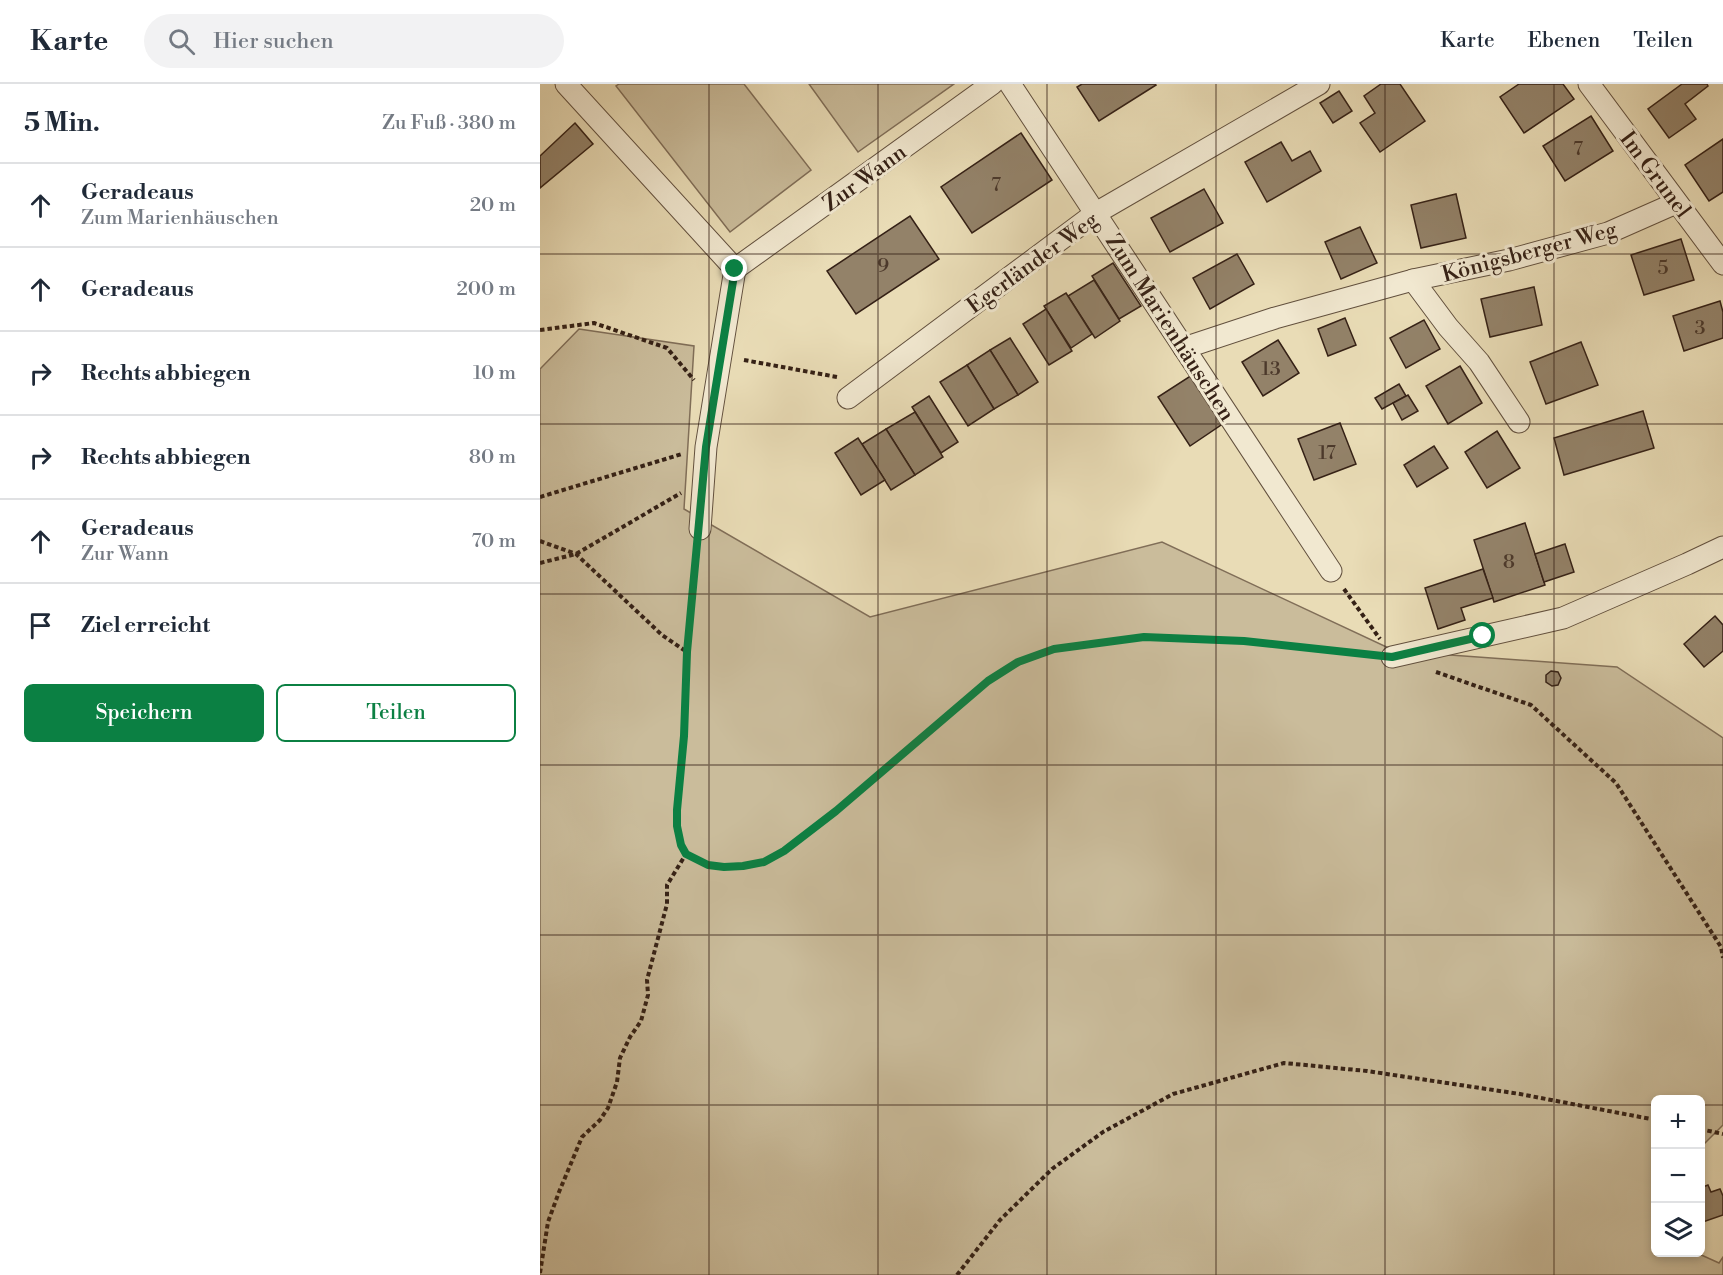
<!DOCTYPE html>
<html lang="de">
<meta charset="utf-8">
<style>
body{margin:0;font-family:"Libre Bodoni",serif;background:#f2f2f3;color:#1f2937}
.controls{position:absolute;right:18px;bottom:18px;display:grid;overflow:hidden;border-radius:9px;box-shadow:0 3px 9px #0003}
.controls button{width:54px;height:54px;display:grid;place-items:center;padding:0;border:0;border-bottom:2px solid #e0e1e3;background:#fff;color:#1f2937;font:30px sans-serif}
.stop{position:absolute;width:18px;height:18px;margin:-14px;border:4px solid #0b8043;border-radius:50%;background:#fff}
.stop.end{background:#0b8043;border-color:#fff;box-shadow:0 2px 6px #0008}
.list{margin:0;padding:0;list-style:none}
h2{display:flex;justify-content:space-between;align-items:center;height:78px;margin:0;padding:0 24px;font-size:26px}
h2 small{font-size:20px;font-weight:400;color:#747a83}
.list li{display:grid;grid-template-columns:39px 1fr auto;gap:18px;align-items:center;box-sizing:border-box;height:84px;padding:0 24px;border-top:2px solid #e0e1e3}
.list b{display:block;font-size:22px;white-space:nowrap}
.list p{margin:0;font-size:20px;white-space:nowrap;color:#747a83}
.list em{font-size:20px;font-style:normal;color:#747a83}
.actions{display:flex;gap:12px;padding:18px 24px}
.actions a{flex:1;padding:14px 0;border:2px solid #0b8043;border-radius:9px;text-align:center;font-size:21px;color:#0b8043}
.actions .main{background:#0b8043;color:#fff}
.icon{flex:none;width:33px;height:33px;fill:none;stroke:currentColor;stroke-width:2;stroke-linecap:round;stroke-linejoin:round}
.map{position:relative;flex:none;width:1183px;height:1191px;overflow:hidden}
header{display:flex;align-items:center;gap:36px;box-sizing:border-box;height:84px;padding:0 30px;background:#fff;border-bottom:2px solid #e0e1e3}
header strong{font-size:28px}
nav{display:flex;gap:33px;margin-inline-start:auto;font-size:21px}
.search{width:420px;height:54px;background:#f2f2f3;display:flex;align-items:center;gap:15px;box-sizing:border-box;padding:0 21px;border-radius:33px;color:#747a83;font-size:22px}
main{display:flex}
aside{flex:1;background:#fff}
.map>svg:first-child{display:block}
</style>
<header>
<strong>Karte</strong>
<div class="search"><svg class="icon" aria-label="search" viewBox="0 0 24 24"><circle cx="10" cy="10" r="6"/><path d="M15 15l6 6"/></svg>Hier suchen</div>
<nav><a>Karte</a><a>Ebenen</a><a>Teilen</a></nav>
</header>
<main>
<aside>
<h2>5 Min.<small>Zu Fuß · 380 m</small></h2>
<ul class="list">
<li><svg class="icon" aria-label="ahead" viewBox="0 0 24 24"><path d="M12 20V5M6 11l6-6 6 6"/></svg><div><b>Geradeaus</b><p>Zum Marienhäuschen</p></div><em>20 m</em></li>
<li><svg class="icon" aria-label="ahead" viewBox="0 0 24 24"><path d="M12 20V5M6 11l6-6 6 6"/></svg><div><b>Geradeaus</b></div><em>200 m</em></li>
<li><svg class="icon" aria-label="right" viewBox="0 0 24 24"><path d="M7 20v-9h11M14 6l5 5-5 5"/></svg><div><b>Rechts abbiegen</b></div><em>10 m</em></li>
<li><svg class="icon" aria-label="right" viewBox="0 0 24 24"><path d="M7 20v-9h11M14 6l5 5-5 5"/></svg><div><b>Rechts abbiegen</b></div><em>80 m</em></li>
<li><svg class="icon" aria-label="ahead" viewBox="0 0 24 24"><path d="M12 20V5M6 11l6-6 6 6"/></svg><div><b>Geradeaus</b><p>Zur Wann</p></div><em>70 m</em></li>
<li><svg class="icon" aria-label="arrive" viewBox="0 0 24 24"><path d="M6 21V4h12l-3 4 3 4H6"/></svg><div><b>Ziel erreicht</b></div></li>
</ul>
<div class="actions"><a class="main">Speichern</a><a>Teilen</a></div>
</aside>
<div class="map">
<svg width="1183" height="1191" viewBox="0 0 1183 1191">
<rect width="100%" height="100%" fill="#e9dcb6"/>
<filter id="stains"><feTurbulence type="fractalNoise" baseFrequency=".00333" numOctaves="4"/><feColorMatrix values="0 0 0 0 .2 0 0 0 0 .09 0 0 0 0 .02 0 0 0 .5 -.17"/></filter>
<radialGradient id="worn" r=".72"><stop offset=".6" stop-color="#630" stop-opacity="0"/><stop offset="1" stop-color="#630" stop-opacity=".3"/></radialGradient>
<g fill="#cabc9b" stroke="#806e58" stroke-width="1.5">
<path d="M79,0H204L271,86L190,148L76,2Z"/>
<path d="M269,0H414L318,68Z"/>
<path d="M39,245L154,262L144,425L330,533L622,458L855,567L1077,583L1183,654V1041L1161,1063L1160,1016H1116V1168L1157,1169L1179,1179L1183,1173V1191H0V285Z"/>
</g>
<g fill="#938269" stroke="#352116" stroke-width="1.5">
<path d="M542,0H615L616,1L559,37L537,3Z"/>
<path d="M841,0H860L885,37L840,68L820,39L835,29L824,12Z"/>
<path d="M979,0H1023L1034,15L984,49L960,13Z"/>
<path d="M1142,0H1167L1168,2L1145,20L1156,35L1129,54L1108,25Z"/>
<path d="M799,7L812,27L793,39L780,19Z"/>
<path d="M1051,32L1073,67L1025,97L1003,62Z"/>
<path d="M35,39L53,60L0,104V72Z"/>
<path d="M481,49L512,96L432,149L401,103Z"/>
<path d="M1183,55V108L1169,117L1145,81Z"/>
<path d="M741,58L752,77L770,67L781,87L727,118L705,78Z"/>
<path d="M664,105L683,139L630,168L611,134Z"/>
<path d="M916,110L926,154L881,164L871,121Z"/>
<path d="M370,132L399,175L316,230L287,187Z"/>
<path d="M820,143L837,179L801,195L785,158Z"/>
<path d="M1141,155L1154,196L1104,211L1091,171Z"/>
<path d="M697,170L714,200L670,225L653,194Z"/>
<path d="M573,179L601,222L579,235L552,192Z"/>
<path d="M554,196L580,237L555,254L528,212Z"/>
<path d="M994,203L1002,241L950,253L941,215Z"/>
<path d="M526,209L552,250L531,264L504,222Z"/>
<path d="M1180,217L1183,228V254L1144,267L1133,232Z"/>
<path d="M506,225L532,267L509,281L483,240Z"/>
<path d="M805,234L816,261L788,272L778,245Z"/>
<path d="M884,236L900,265L866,284L850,254Z"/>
<path d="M470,254L498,298L478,311L450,266Z"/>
<path d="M738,256L759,289L723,312L702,278Z"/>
<path d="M1041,258L1058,301L1006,320L990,278Z"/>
<path d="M450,266L478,311L454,325L427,281Z"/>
<path d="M427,281L454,325L428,342L400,298Z"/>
<path d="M920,282L942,319L908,340L886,302Z"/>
<path d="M652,291L684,339L650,362L618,313Z"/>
<path d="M859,300L866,312L842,325L835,314Z"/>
<path d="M868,311L878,327L862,336L853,319Z"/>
<path d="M389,312L418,358L401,369L372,323Z"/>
<path d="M1103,327L1114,364L1024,391L1014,354Z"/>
<path d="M375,328L403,373L375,391L346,345Z"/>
<path d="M800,339L816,380L774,396L758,355Z"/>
<path d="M346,345L375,391L351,406L322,360Z"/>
<path d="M957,347L980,384L947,404L925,368Z"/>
<path d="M318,354L345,396L321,411L295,369Z"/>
<path d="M894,362L908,384L877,403L864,381Z"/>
<path d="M985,439L1005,501L954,518L934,456Z"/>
<path d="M1025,460L1034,488L1004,498L995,470Z"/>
<path d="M943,485L953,514L921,524L925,536L898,545L885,504Z"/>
<path d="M1175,532L1183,541V567L1164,583L1144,560Z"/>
<path d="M1011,587L1018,588L1021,594L1018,601L1012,602L1006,598V591Z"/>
<path d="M1168,1101L1171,1108L1180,1105L1183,1112V1131L1160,1139V1104Z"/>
</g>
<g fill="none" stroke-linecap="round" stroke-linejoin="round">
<defs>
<g id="street">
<path d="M26,0L195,185L452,0"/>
<path d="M470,0L791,487"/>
<path d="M1049,0L1183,180"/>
<path d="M873,196L908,243L939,278L979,338"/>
<path d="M644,264L735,234L873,196L969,176L1068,149L1136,119"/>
<path d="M308,314L556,129L779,0"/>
<path d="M160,445L166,363L195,185"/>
<path d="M852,573L1023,534L1147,480L1183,463"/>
</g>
</defs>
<use href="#street" stroke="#62503e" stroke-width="23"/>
<g stroke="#352116" stroke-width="4" stroke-dasharray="4.5 3" stroke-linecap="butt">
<path d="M0,246L54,239L127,264L154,296"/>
<path d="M204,276L297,293"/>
<path d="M0,413L142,370"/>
<path d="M0,457L36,470L122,551L147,568"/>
<path d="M158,465L147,568L144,652L137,742L141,761L146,770L168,781L184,783L203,782L224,778L244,767L296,727L448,597L478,578L514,565L604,553L704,557L831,570"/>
<path d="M0,479L36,470L141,409"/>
<path d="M804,505L840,555"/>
<path d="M896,588L991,621L1076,699L1181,863L1183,874"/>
<path d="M1160,1045L1183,1050"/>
<path d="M0,1189L8,1138L19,1108L42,1053L60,1036L68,1024L77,998L80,974L90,953L101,937L108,911L107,896L127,820V801L146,770"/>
<path d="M417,1191L460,1136L512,1085L563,1048L633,1010L744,979L827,987L980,1010L1116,1036"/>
</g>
<use href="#street" stroke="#f1e8d0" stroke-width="21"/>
</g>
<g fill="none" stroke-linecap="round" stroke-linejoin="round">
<path stroke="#0b8043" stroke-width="8" d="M195,185L166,363L147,568L144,652L137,726V742L141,761L146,770L168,781L184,783L203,782L224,778L244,767L296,727L448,597L478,578L514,565L604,553L704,557L852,573L943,552"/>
</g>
<path fill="none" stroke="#352116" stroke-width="1.5" stroke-opacity="0.55" d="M169,0V1191M338,0V1191M507,0V1191M676,0V1191M845,0V1191M1014,0V1191M0,170H1183M0,340H1183M0,510H1183M0,681H1183M0,851H1183M0,1021H1116M1160,1021H1183"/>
<g text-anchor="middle" stroke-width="6" stroke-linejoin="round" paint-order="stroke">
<g font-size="20" fill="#4c392b">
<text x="1038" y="71">7</text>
<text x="456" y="107">7</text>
<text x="343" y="188">9</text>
<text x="1123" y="190">5</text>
<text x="1160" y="250">3</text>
<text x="731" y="291">13</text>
<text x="787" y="375">17</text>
<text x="969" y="484">8</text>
</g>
<g font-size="22" fill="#352116" stroke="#f1e8d0">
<text transform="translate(1116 90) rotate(53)" y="8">Im Grunel</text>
<text transform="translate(324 93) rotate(-36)" y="8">Zur Wann</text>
<text transform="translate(989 167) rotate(-15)" y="8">Königsberger Weg</text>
<text transform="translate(492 178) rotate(-36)" y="8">Egerländer Weg</text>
<text transform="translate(631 243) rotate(57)" y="8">Zum Marienhäuschen</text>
</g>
</g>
<rect width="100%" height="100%" filter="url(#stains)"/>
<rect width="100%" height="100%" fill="url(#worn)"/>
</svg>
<div class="controls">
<button>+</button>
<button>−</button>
<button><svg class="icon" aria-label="layers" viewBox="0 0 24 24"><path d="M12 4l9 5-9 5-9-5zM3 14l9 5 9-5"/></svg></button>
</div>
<div class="stop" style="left:943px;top:552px"></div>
<div class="stop end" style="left:195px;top:185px"></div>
</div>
</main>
